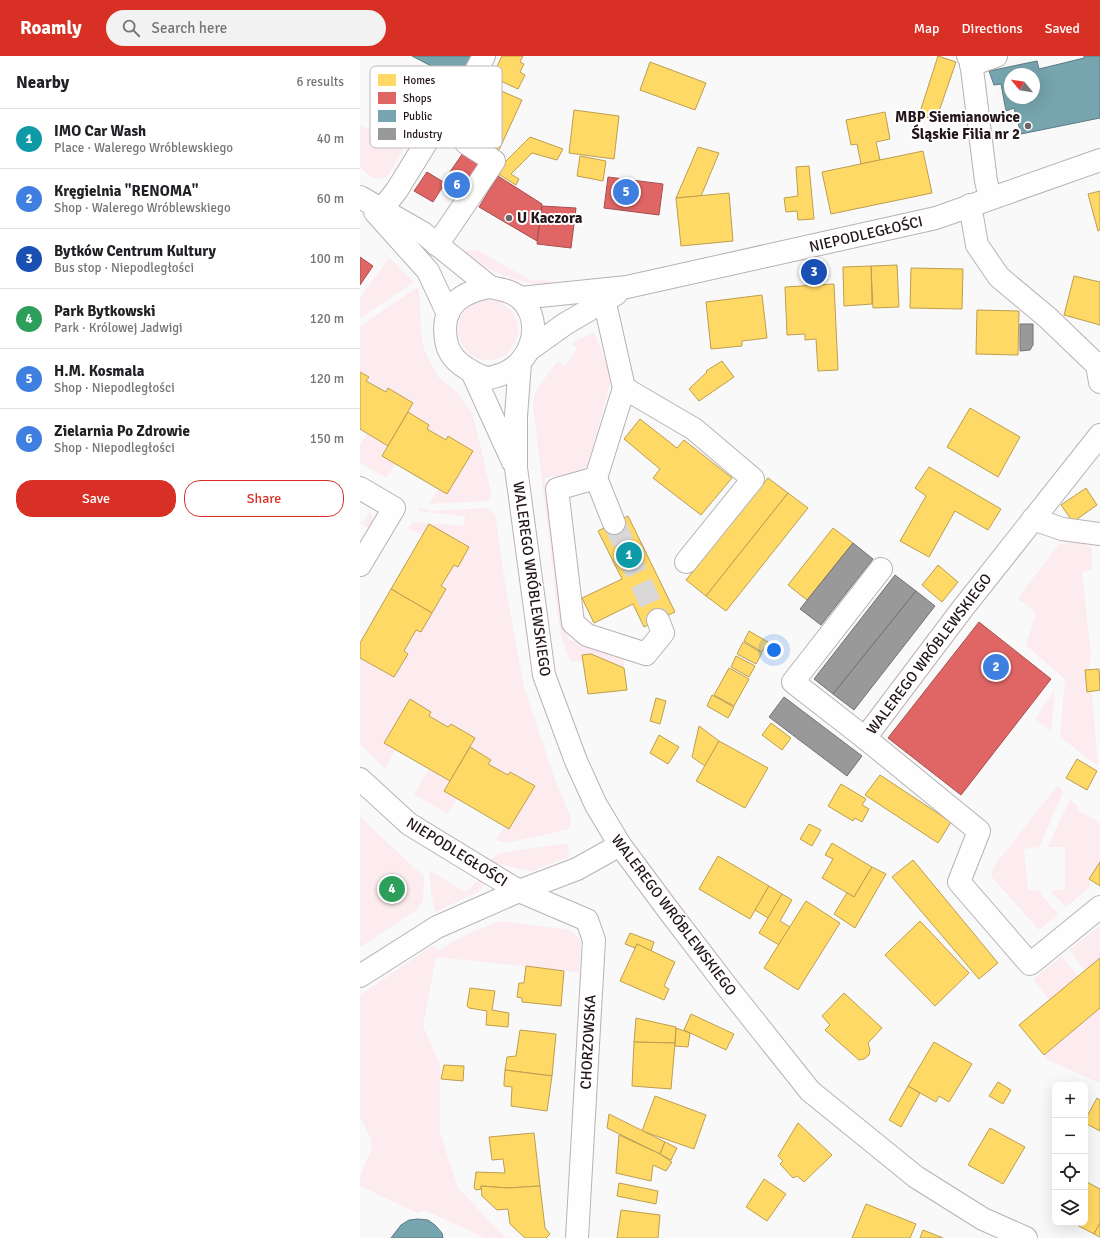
<!DOCTYPE html>
<meta charset="utf-8">
<style>
body{margin:0;font-family:Signika,sans-serif;background:#f2f2f2;color:#202124}
.controls{position:absolute;right:12px;bottom:12px;display:grid;overflow:hidden;border-radius:8px;box-shadow:0 4px 16px #0002}
.controls button{width:36px;height:36px;display:grid;place-items:center;padding:0;border:0;border-bottom:1px solid #e0e0e0;background:#fff;color:#202124;font:20px sans-serif}
.compass{position:absolute;left:644px;top:12px;width:36px;height:36px;border-radius:50%;background:#fff;box-shadow:0 4px 16px #0002;rotate:300deg}
.you{position:absolute;left:414px;top:594px;width:14px;height:14px;margin:-10px;border:3px solid #fff;border-radius:50%;background:#1a73e8;box-shadow:0 0 0 6px #1a73e833}
.badge{display:grid;place-items:center;width:26px;height:26px;border-radius:50%;background:#d93025;color:#fff;font-size:13px;font-weight:700}
.pin{position:absolute;translate:-50% -50%;border:2px solid #fff;box-shadow:0 1px 4px #0006}
.list{margin:0;padding:0;list-style:none}
h2{display:flex;justify-content:space-between;align-items:center;height:52px;margin:0;padding:0 16px;font-size:17px}
h2 small{font-size:13px;font-weight:400;color:#757577}
.list li{display:grid;grid-template-columns:26px 1fr auto;gap:12px;align-items:center;box-sizing:border-box;height:60px;padding:0 16px;border-top:1px solid #e0e0e0}
.list b{display:block;font-size:15px;white-space:nowrap}
.list p{margin:0;font-size:13px;white-space:nowrap;color:#757577}
.list em{font-size:13px;font-style:normal;color:#757577}
.actions{display:flex;gap:8px;padding:12px 16px}
.actions a{flex:1;padding:9px 0;border:1px solid #d93025;border-radius:16px;text-align:center;font-size:14px;color:#d93025}
.actions .main{background:#d93025;color:#fff}
.icon{flex:none;width:22px;height:22px;fill:none;stroke:currentColor;stroke-width:2;stroke-linecap:round;stroke-linejoin:round}
.map{position:relative;flex:none;width:740px;height:1182px;overflow:hidden}
header{display:flex;align-items:center;gap:24px;box-sizing:border-box;height:56px;padding:0 20px;background:#d93025;color:#fff}
header strong{font-size:19px}
nav{display:flex;gap:22px;margin-inline-start:auto;font-size:14px}
.search{width:280px;height:36px;background:#f2f2f2;display:flex;align-items:center;gap:10px;box-sizing:border-box;padding:0 14px;border-radius:22px;color:#757577;font-size:15px}
main{display:flex}
aside{flex:1;background:#fff}
.map>svg:first-child{display:block}
</style>
<header>
<strong>Roamly</strong>
<div class="search"><svg class="icon" aria-label="search" viewBox="0 0 24 24"><circle cx="10" cy="10" r="6"/><path d="M15 15l6 6"/></svg>Search here</div>
<nav><a>Map</a><a>Directions</a><a>Saved</a></nav>
</header>
<main>
<aside>
<h2>Nearby<small>6 results</small></h2>
<ul class="list">
<li><span class="badge" style="background:#0f9aa8">1</span><div><b>IMO Car Wash</b><p>Place · Walerego Wróblewskiego</p></div><em>40 m</em></li>
<li><span class="badge" style="background:#3f7fe0">2</span><div><b>Kręgielnia &quot;RENOMA&quot;</b><p>Shop · Walerego Wróblewskiego</p></div><em>60 m</em></li>
<li><span class="badge" style="background:#1a4fb4">3</span><div><b>Bytków Centrum Kultury</b><p>Bus stop · Niepodległości</p></div><em>100 m</em></li>
<li><span class="badge" style="background:#2e9e5b">4</span><div><b>Park Bytkowski</b><p>Park · Królowej Jadwigi</p></div><em>120 m</em></li>
<li><span class="badge" style="background:#3f7fe0">5</span><div><b>H.M. Kosmala</b><p>Shop · Niepodległości</p></div><em>120 m</em></li>
<li><span class="badge" style="background:#3f7fe0">6</span><div><b>Zielarnia Po Zdrowie</b><p>Shop · Niepodległości</p></div><em>150 m</em></li>
</ul>
<div class="actions"><a class="main">Save</a><a>Share</a></div>
</aside>
<div class="map">
<svg width="740" height="1182" viewBox="0 0 740 1182">
<rect width="100%" height="100%" fill="#f9f9f9"/>
<g fill="#fcebef">
<path d="M0,69L33,86L37,78L44,83L43,95L27,121C14,126 9,119 0,111Z"/>
<path d="M109,194H117L172,225L183,224L196,226V232C164,228 125,214 98,197Z"/>
<path d="M29,202L54,226L0,262V242Z"/>
<path d="M58,231L60,242L61,277L64,294L78,321L95,334L113,359L132,440L128,445L69,448L78,433L87,438L113,395L89,380L86,384L67,373L69,369L48,356L53,347L29,332L26,336L6,325L9,321L0,316V270Z"/>
<circle cx="128" cy="274" r="30"/>
<path d="M234,276L252,321L228,409C216,421 200,419 185,422L208,583L264,603V612L231,598H222L223,605L211,606C197,579 196,538 192,507C186,455 179,402 173,349C174,333 188,318 198,305L204,310L217,293L212,287Z"/>
<path d="M7,377L28,390L22,400L35,408L26,422L0,407V389Z"/>
<path d="M61,451L69,455L128,452L135,458L146,533L164,631L194,721L211,762L209,773L147,787L136,784L145,770L150,773L175,730L150,716L148,719L128,708L131,704L110,691L115,682L91,668L88,671L69,660L71,656L50,644L36,693L25,713L0,688V602L34,621L48,598L44,595L56,574L61,576L86,533L81,530L94,509L98,511L109,492L69,468L62,479L48,472L53,466L104,470L105,460L58,455Z"/>
<path d="M10,455L14,468L12,474L0,467V466L3,467Z"/>
<path d="M719,486L732,492V514L722,516L731,598L729,614L725,615L727,636L732,638L738,710L700,681L705,623L666,589L676,557L664,547L657,543L699,488Z"/>
<path d="M695,634L691,676L675,663Z"/>
<path d="M69,713L90,725L84,735L97,742L88,758L54,738Z"/>
<path d="M698,729L703,736L679,791L664,793L668,833L681,835V839L698,858L679,874L631,820L634,810Z"/>
<path d="M710,743L718,751L717,754L735,764L740,769V806L729,823L730,831L706,851L690,835L705,833V791H688Z"/>
<path d="M0,761L64,821L63,845L55,855L0,891Z"/>
<path d="M208,787L209,801L173,815L158,813L129,805L139,797Z"/>
<path d="M69,814L105,836L121,822L125,825L123,831L118,836L75,856L72,842Z"/>
<path d="M141,865L205,873L213,876L221,885L219,916H217L76,901L63,970L80,1009V1076L98,1132L146,1182H125L65,1154L57,1157L0,1130C0,1098 26,1100 0,1063V939L72,890L79,894L103,880Z"/>
<path d="M740,870V902L725,915L709,894Z"/>
<path d="M702,900L718,921L689,944L673,923Z"/>
<path d="M740,952V1027L686,1003L684,999Z"/>
</g>
<g fill="#ffd966" stroke="#bd9e4f">
<path d="M142,0H163L160,6L164,8L160,16L165,19L158,33L132,21Z"/>
<path d="M578,0L596,6L576,64L559,59Z"/>
<path d="M290,6L346,27L335,54L280,34Z"/>
<path d="M132,31L162,44L139,94L109,80Z"/>
<path d="M214,54L259,60L254,103L209,97Z"/>
<path d="M525,56L530,83L516,86L520,104L501,108L497,88L491,89L486,64Z"/>
<path d="M170,81L203,93L197,104L172,97L151,118L159,123L156,129L135,116Z"/>
<path d="M338,91L359,97L341,140L316,142Z"/>
<path d="M563,95L572,137L471,158L462,116Z"/>
<path d="M220,100L246,105L243,125L217,120Z"/>
<path d="M449,110L454,163L438,164L437,155L426,156L424,142L438,140L436,111Z"/>
<path d="M740,135V174L738,175L728,138Z"/>
<path d="M369,137L373,185L321,190L316,142Z"/>
<path d="M537,209L539,251L513,252L511,210Z"/>
<path d="M511,210L512,248L484,250L483,211Z"/>
<path d="M551,212L603,213L602,253L550,252Z"/>
<path d="M714,220L740,226V269L704,259Z"/>
<path d="M474,228L478,314L458,315L456,283L445,284V278L427,279L425,231Z"/>
<path d="M402,239L407,282L382,285V290L351,293L346,246Z"/>
<path d="M617,254L659,255L658,299L616,298Z"/>
<path d="M362,305L374,321L339,345L329,333L347,316L346,315Z"/>
<path d="M0,316L9,321L6,325L26,336L28,332L53,347L28,390L0,373Z"/>
<path d="M610,352L660,381L638,421L587,391Z"/>
<path d="M48,356L69,369L67,373L86,384L88,380L113,395L87,438L22,400Z"/>
<path d="M280,363L317,392L324,384L372,422L341,459L293,422L300,413L264,383Z"/>
<path d="M569,411L641,453L628,474L595,455L569,501L540,485L566,440L555,432Z"/>
<path d="M408,422L428,437L346,540L326,524Z"/>
<path d="M726,432L737,449L713,466L701,449Z"/>
<path d="M428,437L448,452L366,555L346,540Z"/>
<path d="M268,460L315,556L284,571L273,548L234,567L222,542L262,523L238,475Z"/>
<path d="M69,468L109,491L98,511L94,509L81,530L86,533L72,557L31,533Z"/>
<path d="M473,472L493,487L447,544L428,529Z"/>
<path d="M578,509L598,526L582,546L562,529Z"/>
<path d="M31,533L72,557L61,576L56,574L44,595L48,598L34,621L0,602V587Z"/>
<path d="M389,575L408,586L402,596L384,585Z"/>
<path d="M383,586L402,597L396,608L377,598Z"/>
<path d="M231,598L264,612L267,634L228,638L222,599Z"/>
<path d="M376,600L395,610L389,621L371,611Z"/>
<path d="M369,612L389,623L374,650L354,639Z"/>
<path d="M739,613L740,634L727,636L725,614Z"/>
<path d="M352,639L374,651L368,662L347,650Z"/>
<path d="M296,642L306,645L300,668L290,665Z"/>
<path d="M50,643L71,656L69,660L88,671L91,668L115,682L90,725L24,687Z"/>
<path d="M411,667L431,682L422,694L402,679Z"/>
<path d="M339,670L359,685L345,710L332,701Z"/>
<path d="M299,679L319,691L308,708L290,697Z"/>
<path d="M359,685L408,712L385,752L336,725Z"/>
<path d="M110,691L131,704L128,708L148,719L150,716L175,730L149,773L84,735Z"/>
<path d="M717,703L737,715L727,734L706,722Z"/>
<path d="M520,719L591,766L578,787L505,739Z"/>
<path d="M481,728L506,743L502,749L509,753L502,766L495,762L493,765L468,750Z"/>
<path d="M449,768L461,774L452,790L440,783Z"/>
<path d="M472,787L512,811L494,841L462,822L473,803L465,799Z"/>
<path d="M358,800L409,830L390,863L339,833Z"/>
<path d="M553,804L638,907L619,923L532,821Z"/>
<path d="M740,806V830L729,823Z"/>
<path d="M512,811L526,818L495,872L474,858L487,837L494,841Z"/>
<path d="M409,830L422,838L408,862L395,854Z"/>
<path d="M422,838L432,844L420,865L430,871L419,889L399,877Z"/>
<path d="M446,845L480,867L438,934L404,912Z"/>
<path d="M560,865L609,917L575,950L525,899Z"/>
<path d="M270,877L294,886L291,895L277,888L275,892L265,888Z"/>
<path d="M277,888L315,906L304,930L309,933L304,944L260,925Z"/>
<path d="M740,902V952L684,999L659,969Z"/>
<path d="M166,910L204,915L201,950L162,946V942L157,941L159,927H164Z"/>
<path d="M110,932L135,935L132,954L149,957L148,971L126,969L127,955L109,952L107,950Z"/>
<path d="M484,937L522,972L508,987L510,994L509,999L504,1003L499,1004L465,974L470,969L462,960Z"/>
<path d="M331,958L374,978L366,994L324,974Z"/>
<path d="M276,962L316,971L315,987L274,986Z"/>
<path d="M316,972L330,977L328,991L315,990Z"/>
<path d="M160,974L196,978L192,1020L145,1014L147,1001L156,1000Z"/>
<path d="M274,986L315,987L311,1033L272,1030Z"/>
<path d="M574,986L612,1008L589,1046L579,1040L576,1046L548,1030Z"/>
<path d="M84,1009L104,1010L103,1025L81,1023Z"/>
<path d="M145,1014L192,1020L187,1055L151,1050L152,1031L144,1030V1028Z"/>
<path d="M638,1026L651,1034L643,1048L629,1040Z"/>
<path d="M548,1030L560,1037L541,1071L529,1064Z"/>
<path d="M295,1040L346,1059L334,1093L282,1075Z"/>
<path d="M737,1042L740,1044V1075L725,1067V1069V1064Z"/>
<path d="M249,1058L305,1086L300,1098L247,1072Z"/>
<path d="M438,1067L472,1099L444,1126L437,1120L433,1122L420,1108L423,1105L418,1100Z"/>
<path d="M630,1072L665,1091L643,1128L608,1109Z"/>
<path d="M174,1077L180,1130L148,1132L121,1130V1133L116,1134L114,1132L116,1116L145,1117L143,1103L132,1104L129,1081Z"/>
<path d="M259,1079L300,1098L312,1106L306,1115L293,1109L291,1125L256,1117Z"/>
<path d="M305,1086L317,1092L311,1104L300,1098Z"/>
<path d="M404,1123L426,1138L407,1165L386,1151Z"/>
<path d="M725,1125L740,1133V1167L734,1178L713,1167H725Z"/>
<path d="M259,1127L298,1135L296,1148L257,1140Z"/>
<path d="M121,1130L148,1132L180,1130L185,1172L190,1178L186,1182H165L150,1168L148,1153L137,1154L122,1140Z"/>
<path d="M506,1148L556,1168L550,1182H492Z"/>
<path d="M261,1154L300,1159L298,1182H257Z"/>
<path d="M740,1167V1181L734,1178Z"/>
<path d="M563,1174L583,1182H560Z"/>
</g>
<g fill="#e06666" stroke="#a74e4f">
<path d="M103,97L122,110L103,139L83,126Z"/>
<path d="M67,116L85,127L73,146L54,135Z"/>
<path d="M138,120L182,148L177,185L119,151Z"/>
<path d="M248,121L303,128L299,159L244,152Z"/>
<path d="M182,150L216,152L211,192L177,188Z"/>
<path d="M0,201L13,210L0,229Z"/>
<path d="M619,566L691,623L601,739L528,682Z"/>
</g>
<g fill="#76a5af" stroke="#5d7a82" fill-rule="evenodd">
<path d="M52,0H113L100,25Z"/>
<path d="M724,0H740V62L661,78L654,52L646,55L641,28L634,29L629,15L677,5L679,13L724,2ZM650,18H674V42H650Z"/>
<path d="M58,1163L68,1164L75,1169L82,1177L83,1182H31L41,1169L49,1164Z"/>
</g>
<g fill="#999" stroke="#767172">
<path d="M660,268H673V289L670,294L660,295Z"/>
<path d="M493,487L513,503L461,569L440,553Z"/>
<path d="M535,519L556,535L473,638L454,623Z"/>
<path d="M556,535L575,550L494,654L473,638Z"/>
<path d="M424,641L502,700L487,720L409,661Z"/>
</g>
<g fill="none" stroke-linecap="round" stroke-linejoin="round">
<path stroke="#d9d7d7" stroke-width="22" stroke-dasharray="22 11" stroke-linecap="butt" d="M254,467L298,564"/>
<defs>
<g id="minor">
<path d="M608,0L611,5L626,125L630,142"/>
<path d="M611,9L636,0"/>
<path d="M0,141L63,177L130,231"/>
<path d="M610,149L617,189L639,221L688,262L737,309L740,326"/>
<path d="M22,153L37,134L72,77L92,59L124,0"/>
<path d="M15,156L68,215L88,258"/>
<path d="M77,189L134,105L106,87L89,62"/>
<path d="M130,231C140,233 153,235 161,243C185,267 171,309 140,319C136,320 132,322 128,322C121,321 112,316 106,312C98,307 90,299 87,289C79,254 96,237 130,231Z"/>
<path d="M242,234L264,332L236,422L254,467"/>
<path d="M160,242L267,231L576,162L740,104"/>
<path d="M170,293L205,268L256,238"/>
<path d="M160,307L156,360V412L184,619L216,705L236,749L260,789L309,855L368,932L450,1035L556,1121L623,1163L666,1182"/>
<path d="M112,316L153,406"/>
<path d="M264,332L334,373L393,423L326,506"/>
<path d="M740,379L603,552L505,682L619,775L599,826L670,908L740,851"/>
<path d="M236,422L197,433L213,567L227,579L286,598L303,577L298,564"/>
<path d="M0,432L34,452L0,509"/>
<path d="M673,463L702,473L740,478"/>
<path d="M505,682L433,626L521,513"/>
<path d="M0,723L49,768L159,835L227,864L234,884L217,1182"/>
<path d="M0,920L77,871L159,835L217,813L260,789"/>
</g>
</defs>
<use href="#minor" stroke="#b9b2b3" stroke-width="24"/>
<use href="#minor" stroke="#fefefe" stroke-width="22"/>
</g>
<g fill="#6e6567" stroke="#fff" stroke-width="1.5">
<circle cx="668" cy="70" r="4"/>
<circle cx="149" cy="162" r="4"/>
</g>
<g text-anchor="middle" stroke-width="4" stroke-linejoin="round" paint-order="stroke">
<g font-size="15" font-weight="bold" fill="#231518" stroke="#fff" text-anchor="end">
<text x="660" y="66">MBP Siemianowice<tspan x="660" dy="17">Śląskie Filia nr 2</tspan></text>
<text x="157" y="167" text-anchor="start">U Kaczora</text>
</g>
<g font-size="15" fill="#231518" stroke="#fff">
<text transform="translate(506 178) rotate(-13)" y="5">NIEPODLEGŁOŚCI</text>
<text transform="translate(172 523) rotate(82)" y="5">WALEREGO WRÓBLEWSKIEGO</text>
<text transform="translate(569 598) rotate(-53)" y="5">WALEREGO WRÓBLEWSKIEGO</text>
<text transform="translate(97 796) rotate(32)" y="5">NIEPODLEGŁOŚCI</text>
<text transform="translate(314 859) rotate(53)" y="5">WALEREGO WRÓBLEWSKIEGO</text>
<text transform="translate(228 986) rotate(-87)" y="5">CHORZOWSKA</text>
</g>
</g>
<rect x="10" y="10" width="132" height="82" rx="6" fill="#fff" stroke="#bdb9ba" stroke-width="1"/>
<rect x="18" y="18" width="18" height="12" fill="#ffd966"/>
<rect x="18" y="36" width="18" height="12" fill="#e06666"/>
<rect x="18" y="54" width="18" height="12" fill="#76a5af"/>
<rect x="18" y="72" width="18" height="12" fill="#999"/>
<g font-size="11" fill="#231518">
<text x="43" y="28">Homes</text>
<text x="43" y="46">Shops</text>
<text x="43" y="64">Public</text>
<text x="43" y="82">Industry</text>
</g>
</svg>
<div class="controls">
<button>+</button>
<button>−</button>
<button><svg class="icon" aria-label="locate" viewBox="0 0 24 24"><circle cx="12" cy="12" r="6"/><path d="M12 2v4M12 18v4M2 12h4M18 12h4"/></svg></button>
<button><svg class="icon" aria-label="layers" viewBox="0 0 24 24"><path d="M12 4l9 5-9 5-9-5zM3 14l9 5 9-5"/></svg></button>
</div>
<svg class="compass" viewBox="-18 -18 36 36"><path d="M0-13l5 13h-10z" fill="#e53935"/><path d="M0 13l5-13h-10z" fill="#757577"/></svg>
<div class="you"></div>
<div class="pin badge" style="left:269px;top:499px;background:#0f9aa8">1</div>
<div class="pin badge" style="left:636px;top:611px;background:#3f7fe0">2</div>
<div class="pin badge" style="left:454px;top:216px;background:#1a4fb4">3</div>
<div class="pin badge" style="left:32px;top:833px;background:#2e9e5b">4</div>
<div class="pin badge" style="left:266px;top:136px;background:#3f7fe0">5</div>
<div class="pin badge" style="left:97px;top:129px;background:#3f7fe0">6</div>
</div>
</main>
